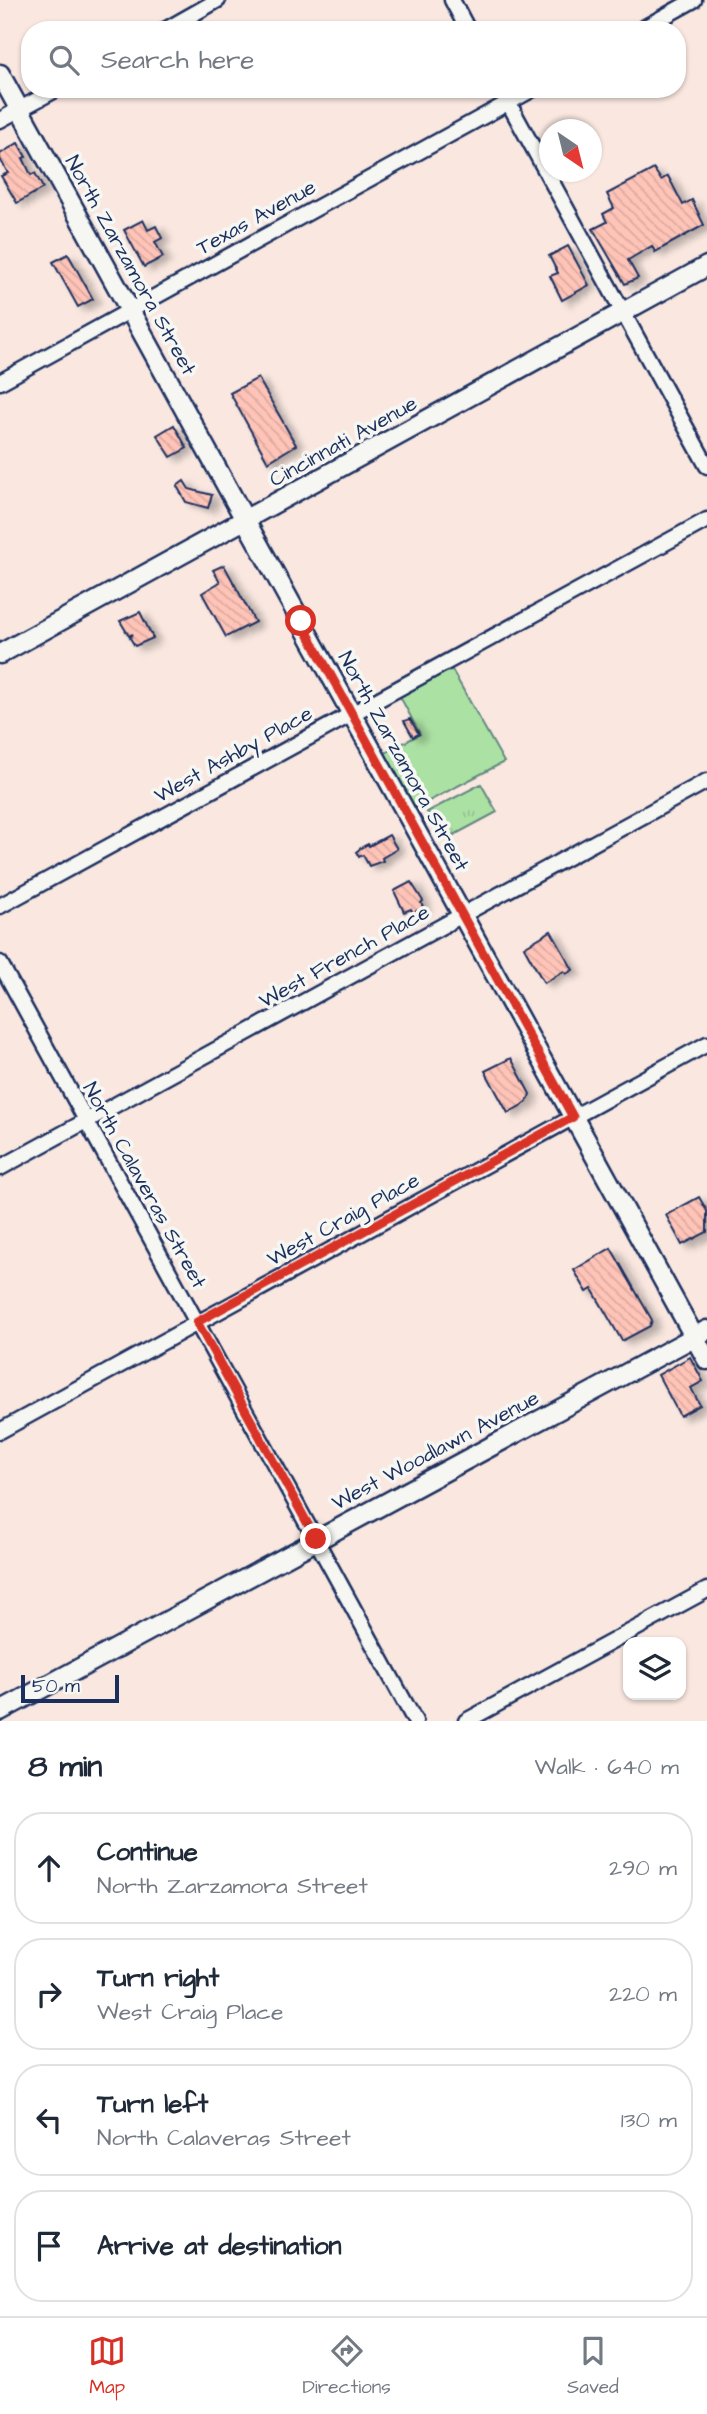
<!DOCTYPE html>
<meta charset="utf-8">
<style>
body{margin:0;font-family:"Architects Daughter",sans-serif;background:#f6f6f7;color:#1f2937}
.controls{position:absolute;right:21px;bottom:21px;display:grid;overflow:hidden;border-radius:14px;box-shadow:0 2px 5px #0004}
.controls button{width:63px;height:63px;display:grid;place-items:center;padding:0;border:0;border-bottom:2px solid #e0e1e3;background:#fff;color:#1f2937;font:35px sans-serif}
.compass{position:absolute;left:539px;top:119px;width:63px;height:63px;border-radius:50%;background:#fff;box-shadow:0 2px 5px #0004;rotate:145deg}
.scale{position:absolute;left:21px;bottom:18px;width:98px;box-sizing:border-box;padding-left:7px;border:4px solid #1b2f5e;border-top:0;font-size:19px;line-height:24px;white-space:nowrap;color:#1b2f5e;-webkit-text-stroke:5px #f6f6f2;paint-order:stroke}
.stop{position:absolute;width:21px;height:21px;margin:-16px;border:5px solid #d93025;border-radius:50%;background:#fff}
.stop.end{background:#d93025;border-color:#fff;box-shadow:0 2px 7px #0008}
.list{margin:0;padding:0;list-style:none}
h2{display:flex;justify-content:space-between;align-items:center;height:91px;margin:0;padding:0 28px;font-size:30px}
h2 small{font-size:23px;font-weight:400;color:#747a83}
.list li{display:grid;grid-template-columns:46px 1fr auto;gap:21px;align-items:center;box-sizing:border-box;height:112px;margin:0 14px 14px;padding:0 14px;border:2px solid #e0e1e3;border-radius:28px}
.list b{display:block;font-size:26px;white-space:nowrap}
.list p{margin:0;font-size:23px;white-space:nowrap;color:#747a83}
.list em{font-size:23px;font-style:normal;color:#747a83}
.icon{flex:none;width:38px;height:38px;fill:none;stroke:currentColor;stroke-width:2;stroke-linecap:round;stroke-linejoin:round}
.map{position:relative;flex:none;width:707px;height:1721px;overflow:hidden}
.search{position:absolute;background:#fff;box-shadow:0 2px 5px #0004;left:21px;right:21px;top:21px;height:77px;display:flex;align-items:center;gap:18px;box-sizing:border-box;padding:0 24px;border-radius:28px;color:#747a83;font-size:26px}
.sheet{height:595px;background:#fff}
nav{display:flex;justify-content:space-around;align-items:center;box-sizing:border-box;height:98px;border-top:2px solid #e0e1e3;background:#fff;font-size:19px;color:#747a83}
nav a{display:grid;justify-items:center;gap:4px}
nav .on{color:#d93025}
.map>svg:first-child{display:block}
</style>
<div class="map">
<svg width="707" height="1721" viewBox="0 0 707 1721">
<defs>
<pattern id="park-tufts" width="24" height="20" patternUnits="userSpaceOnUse" patternTransform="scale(1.75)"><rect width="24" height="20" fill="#ace1a4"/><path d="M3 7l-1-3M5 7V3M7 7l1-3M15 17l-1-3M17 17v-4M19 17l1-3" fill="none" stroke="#93c190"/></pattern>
<pattern id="building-back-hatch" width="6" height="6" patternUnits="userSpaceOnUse" patternTransform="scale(1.75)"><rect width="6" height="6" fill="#ffc4b7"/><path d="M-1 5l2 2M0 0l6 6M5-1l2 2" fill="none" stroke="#daa9a0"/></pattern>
<filter id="shadow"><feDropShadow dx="7" dy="4" stdDeviation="3.5" flood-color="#0004"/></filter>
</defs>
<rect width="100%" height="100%" fill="#f9e7e0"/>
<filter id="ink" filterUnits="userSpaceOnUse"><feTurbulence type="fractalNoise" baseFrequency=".0143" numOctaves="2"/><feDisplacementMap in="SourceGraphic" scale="14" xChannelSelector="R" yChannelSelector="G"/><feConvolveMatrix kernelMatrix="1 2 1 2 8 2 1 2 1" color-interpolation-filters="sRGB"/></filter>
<g filter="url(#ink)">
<path fill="#ace1a4" stroke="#648881" stroke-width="2" d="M447,661L504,762L406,813L376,758L420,734L396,689Z"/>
<path fill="url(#park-tufts)" stroke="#648881" stroke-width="2" d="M481,784L497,812L454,835L442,839L427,812Z"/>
<g fill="url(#building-back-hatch)" stroke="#1b2f5e" stroke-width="2" filter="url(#shadow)">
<path d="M18,143L26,157L23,158L31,175L35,173L43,188L17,203L1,176L8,173L0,159V154Z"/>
<path d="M654,169L661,180L668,176L683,205L692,200L704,225L655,252L652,246L628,260L638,278L625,284L593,229L607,222L603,214L614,208L607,194Z"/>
<path d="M143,220L148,230L156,226L162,238L155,242L163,257L144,267L124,230Z"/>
<path d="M568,246L589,285L562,300L550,276L558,273L549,256Z"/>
<path d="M68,254L93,299L78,307L53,262Z"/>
<path d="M258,378L296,445L268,462L230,393Z"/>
<path d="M174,425L187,448L171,457L157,435Z"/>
<path d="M184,481L189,489L212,495L208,508L186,502L177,486Z"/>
<path d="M224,565L255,622L226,637L202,593L220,582L213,570Z"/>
<path d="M140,612L153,638L135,646L130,638L133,634L129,636L120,621Z"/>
<path d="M410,719L419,734L413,737L404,721Z"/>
<path d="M389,835L397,849L382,858L383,861L369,866L363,855L359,857L356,852L362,847L368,844L369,846Z"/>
<path d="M411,882L423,901L421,903L423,907L413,913L411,909L404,912L394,891Z"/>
<path d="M551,931L573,970L566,974L564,971L544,983L524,947Z"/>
<path d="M511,1058L530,1094L527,1102L508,1113L485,1071Z"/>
<path d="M699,1197L707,1211V1232L682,1245L666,1215Z"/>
<path d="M611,1248L652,1320L650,1326L622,1341L592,1289L587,1292L574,1270Z"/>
<path d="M690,1357L703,1381L691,1388L700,1405L680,1416L658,1375Z"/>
</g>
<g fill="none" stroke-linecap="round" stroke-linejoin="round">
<defs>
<g id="minor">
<path d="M452,0L468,30"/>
<path d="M165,30L218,0"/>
<path d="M640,30L694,0"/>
<path d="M501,89L707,466"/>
<path d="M0,120L57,89"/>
<path d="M0,382L533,89"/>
<path d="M0,906L707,520"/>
<path d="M0,963L415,1721"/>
<path d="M0,1168L707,781"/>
<path d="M0,1431L707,1044"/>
<path d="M466,1721L707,1590"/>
</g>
<g id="tertiary">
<path d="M0,74L707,1360"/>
<path d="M0,654L707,266"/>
<path d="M0,1711L707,1330"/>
</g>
</defs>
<use href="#minor" stroke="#1b2f5e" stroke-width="19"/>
<use href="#tertiary" stroke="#1b2f5e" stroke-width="23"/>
<use href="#minor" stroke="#f6f6f2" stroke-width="14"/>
<use href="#tertiary" stroke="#f6f6f2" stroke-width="18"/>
</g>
</g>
<g fill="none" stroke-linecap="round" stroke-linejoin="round" filter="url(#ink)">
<path stroke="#d93025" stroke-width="9" d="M301,621L573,1117L197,1322L316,1539"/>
</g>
<g text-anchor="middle" stroke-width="7" stroke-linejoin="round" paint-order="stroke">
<g font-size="21" fill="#1b2f5e" stroke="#f6f6f2">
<text transform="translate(256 217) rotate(-29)" y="7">Texas Avenue</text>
<text transform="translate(131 265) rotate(61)" y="7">North Zarzamora Street</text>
<text transform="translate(343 441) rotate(-29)" y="7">Cincinnati Avenue</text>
<text transform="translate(233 754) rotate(-29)" y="7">West Ashby Place</text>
<text transform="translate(404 761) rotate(61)" y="7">North Zarzamora Street</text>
<text transform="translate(344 956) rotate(-29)" y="7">West French Place</text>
<text transform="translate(145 1185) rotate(61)" y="7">North Calaveras Street</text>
<text transform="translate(343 1219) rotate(-29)" y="7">West Craig Place</text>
<text transform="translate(435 1450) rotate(-28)" y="7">West Woodlawn Avenue</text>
</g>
</g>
</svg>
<div class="controls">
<button><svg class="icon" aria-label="layers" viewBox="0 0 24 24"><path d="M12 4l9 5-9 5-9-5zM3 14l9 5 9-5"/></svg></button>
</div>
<svg class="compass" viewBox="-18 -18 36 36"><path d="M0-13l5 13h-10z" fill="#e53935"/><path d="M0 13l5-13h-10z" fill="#747a83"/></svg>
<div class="scale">50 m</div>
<div class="stop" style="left:301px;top:621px"></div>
<div class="stop end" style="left:316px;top:1539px"></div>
<div class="search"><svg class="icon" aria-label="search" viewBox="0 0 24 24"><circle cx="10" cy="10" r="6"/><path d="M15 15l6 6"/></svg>Search here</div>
</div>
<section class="sheet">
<h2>8 min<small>Walk · 640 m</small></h2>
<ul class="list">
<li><svg class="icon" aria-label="ahead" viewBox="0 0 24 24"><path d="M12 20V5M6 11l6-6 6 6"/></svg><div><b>Continue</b><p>North Zarzamora Street</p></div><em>290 m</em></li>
<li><svg class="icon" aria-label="right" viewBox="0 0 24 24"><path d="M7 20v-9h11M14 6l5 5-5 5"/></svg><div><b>Turn right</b><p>West Craig Place</p></div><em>220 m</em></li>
<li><svg class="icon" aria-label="left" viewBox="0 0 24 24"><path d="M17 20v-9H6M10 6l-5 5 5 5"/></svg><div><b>Turn left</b><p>North Calaveras Street</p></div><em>130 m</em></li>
<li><svg class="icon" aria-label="arrive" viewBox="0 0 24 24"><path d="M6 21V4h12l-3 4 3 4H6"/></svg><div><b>Arrive at destination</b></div></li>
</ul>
</section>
<nav>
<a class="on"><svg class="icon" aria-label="map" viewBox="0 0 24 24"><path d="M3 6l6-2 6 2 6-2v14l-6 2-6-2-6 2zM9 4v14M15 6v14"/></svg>Map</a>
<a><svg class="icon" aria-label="directions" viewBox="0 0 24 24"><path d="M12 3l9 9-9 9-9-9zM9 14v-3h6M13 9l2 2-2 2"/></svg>Directions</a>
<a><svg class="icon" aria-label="saved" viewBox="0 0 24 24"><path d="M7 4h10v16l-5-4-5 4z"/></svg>Saved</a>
</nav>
